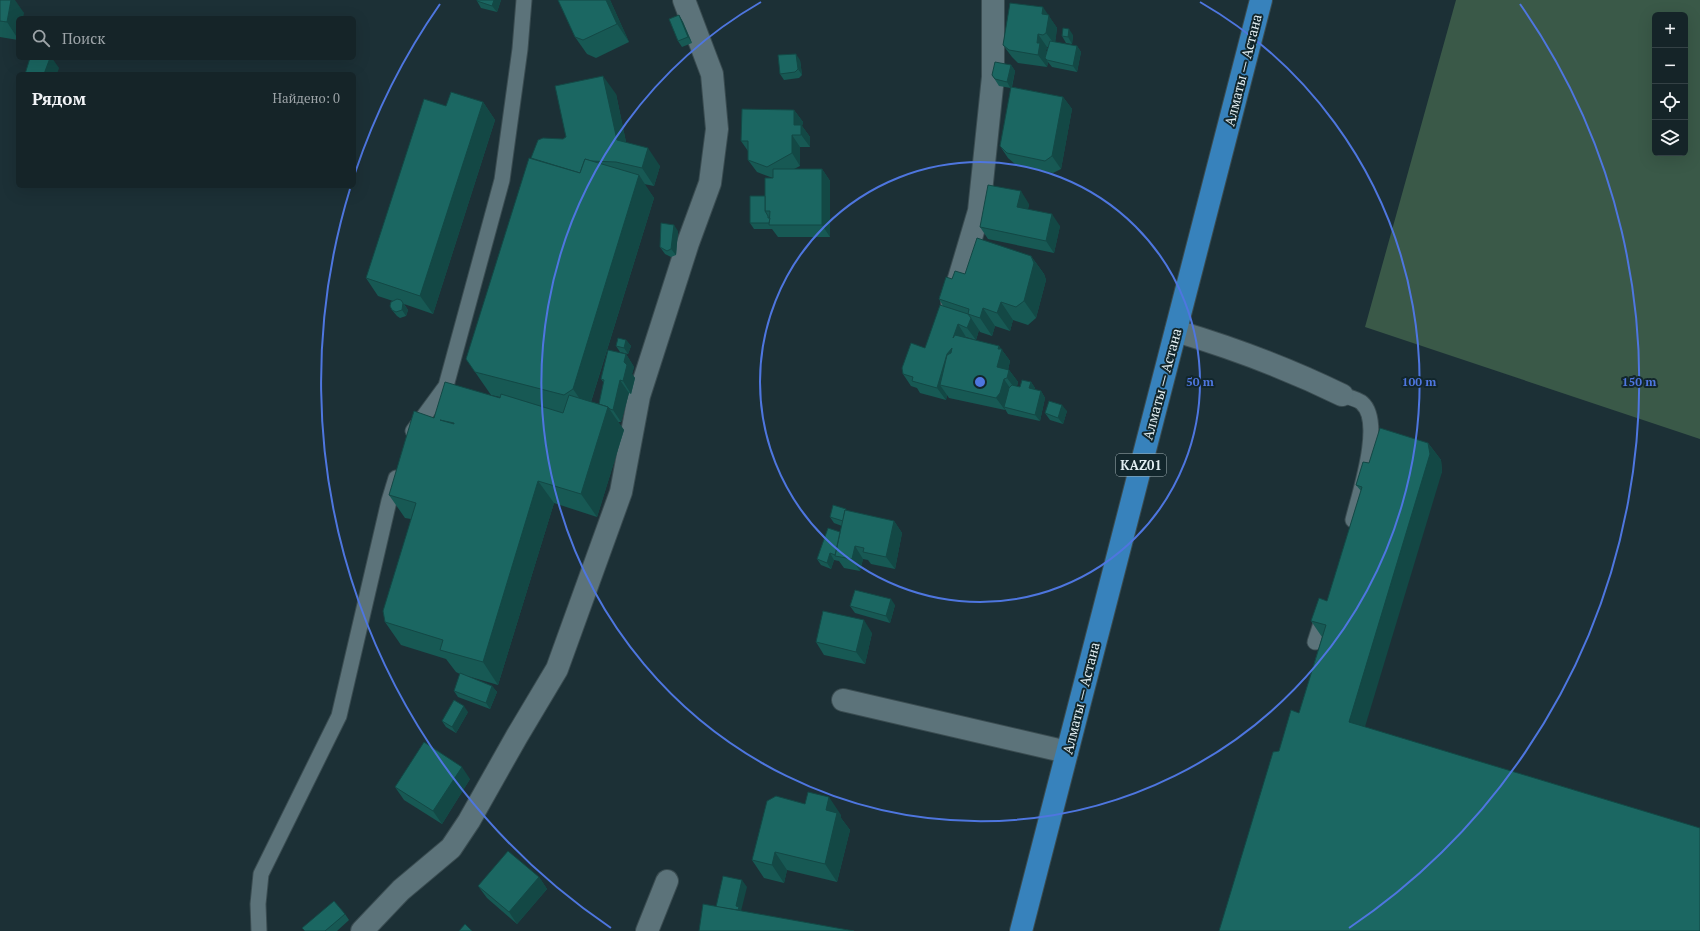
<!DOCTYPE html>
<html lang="ru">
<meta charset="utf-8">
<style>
body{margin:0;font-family:"PT Serif",serif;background:#1e2c30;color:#f1f3f6}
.controls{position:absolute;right:12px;top:12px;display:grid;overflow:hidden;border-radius:6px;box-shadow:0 4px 16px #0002}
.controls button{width:36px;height:36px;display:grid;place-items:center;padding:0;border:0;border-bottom:1px solid #344145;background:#152428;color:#f1f3f6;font:20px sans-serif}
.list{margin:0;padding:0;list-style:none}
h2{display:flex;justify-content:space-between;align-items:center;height:52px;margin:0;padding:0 16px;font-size:17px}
h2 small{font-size:13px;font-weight:400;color:#9da4a8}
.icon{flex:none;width:22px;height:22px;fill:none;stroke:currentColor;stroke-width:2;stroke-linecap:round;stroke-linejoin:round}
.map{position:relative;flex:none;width:1700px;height:931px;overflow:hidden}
.search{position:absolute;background:#152428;box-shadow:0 4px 16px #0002;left:16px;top:16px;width:340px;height:44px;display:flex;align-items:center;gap:10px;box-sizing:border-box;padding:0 14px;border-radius:6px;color:#9da4a8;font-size:15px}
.panel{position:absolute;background:#152428;box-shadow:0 4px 16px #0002;left:16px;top:72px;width:340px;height:116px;border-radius:6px}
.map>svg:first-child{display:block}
</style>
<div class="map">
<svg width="1700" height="931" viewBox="0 0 1700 931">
<rect width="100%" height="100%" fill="#1c3036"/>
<path fill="#3a5948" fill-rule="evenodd" d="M1456,0H1700V439L1365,327ZM1655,15H1685V153H1655Z"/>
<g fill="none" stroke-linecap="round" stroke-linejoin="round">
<defs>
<g id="service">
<path d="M1342,395C1348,397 1358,399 1362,403C1384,422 1359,495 1353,520"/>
<path d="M413,431L446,386L502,180L520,49L524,0"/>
<path d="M1315,642L1325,611"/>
<path d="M259,931L258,904L261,874L339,716L389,501L396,478"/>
</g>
<g id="minor">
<path d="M952,302L979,211L993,77V0"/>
<path d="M1176,331C1233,348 1289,369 1342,395"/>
<path d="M843,700L1067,752"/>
<path d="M362,931L401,890L451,848L469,821L517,736L557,669L621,492L639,396L688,243L710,183L717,129L712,74L684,0"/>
<path d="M647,931L667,881"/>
</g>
<path id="trunk" d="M1021,931L1261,0"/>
</defs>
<use href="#service" stroke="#3a4c51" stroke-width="17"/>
<use href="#minor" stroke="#3a4c51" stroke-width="24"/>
<use href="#trunk" stroke="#3a4c51" stroke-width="24"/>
<use href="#service" stroke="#5c737a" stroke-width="15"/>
<use href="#minor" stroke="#5c737a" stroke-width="22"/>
<use href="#trunk" stroke="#3782bc" stroke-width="22"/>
</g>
<g fill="#175954" fill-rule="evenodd">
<path d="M0,0L24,13L18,18V40L0,37Z"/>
<path d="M477,0H501L497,12L481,8L477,1Z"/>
<path d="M558,0H610L629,42L596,58L587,54L575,37Z"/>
<path d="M679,15L683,22L692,43L682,47L678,41Z"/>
<path d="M1048,15L1057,28L1055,42L1077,46L1081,52L1077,72L1052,67L1048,62L1047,67L1018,63L1012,57L1003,45ZM1047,47H1048L1047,52L1046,51Z"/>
<path d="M1073,35L1072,44L1066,43L1062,36Z"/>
<path d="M800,60L802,75L799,78L784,80L780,74Z"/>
<path d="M1011,65L1015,71L1012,87L1063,97L1072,109L1061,169L1053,173L1016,165L1008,158L1000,146L1011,88L999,86L992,75Z"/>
<path d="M616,94L626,142L660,166L654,186L644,184L654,198L591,402L599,404L604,383L601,379L626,354L634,367L632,374L635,378L631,394L629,393L621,422H618L624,430L597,517L554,503L498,685L464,675L492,686L497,692L490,709L458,697L454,691L460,674L456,672L446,659L401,645L385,622L411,519L405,518L389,495L434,418L500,398V397L491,395L466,359L531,158L563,139ZM440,420L454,423V424Z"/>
<path d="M483,102L495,120L433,314L404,304L408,310L406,316L400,318L397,316L392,310L393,301L378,296L366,278L446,106Z"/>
<path d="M794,110L803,122L802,126L810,137V147H800V166L794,169H822L830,181V237H778L772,229H754L750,223L765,196L773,178L757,172L748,160V151L741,141Z"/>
<path d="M1029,204L1028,209L1060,226L1054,253L988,239L980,227Z"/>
<path d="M678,231L676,255L671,257L665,254L660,247Z"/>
<path d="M1031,256L1044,274L1046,280L1036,318L1028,325L1013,320L1010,331L995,326L992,336L980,332L979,330L976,340L966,337V338L999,346L1010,361L1008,370H1009L1018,382L1017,386L1020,387L1031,382L1035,388V390L1041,391L1045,398L1040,421L1008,414L1005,409V410L949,398L947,395L946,400L920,393L917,388L911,386L903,374L925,348L943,306L939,299L952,279Z"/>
<path d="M626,340L631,346L628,354L620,352L616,346Z"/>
<path d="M1067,411L1063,424L1050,420L1045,413Z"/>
<path d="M1428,443L1441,460L1442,472L1279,751L1299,713L1322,637L1311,621L1327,601L1361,491L1356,485L1369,463Z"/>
<path d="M848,511L894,521L902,533L895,569L871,564L868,560L863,559L860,571L844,568L839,561L834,560L831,569L821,565L817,559L840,532L842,526L834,523L830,517Z"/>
<path d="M895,605L890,623L855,613L850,606Z"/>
<path d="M872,633L865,664L824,655L816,642Z"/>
<path d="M468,712L456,733L446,727L442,721Z"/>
<path d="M470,779L442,824L404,800L395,787Z"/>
<path d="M841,815V818L850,830L837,882L787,870L784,883L764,878L752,860Z"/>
<path d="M539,877L547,889L517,924L487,898L478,886Z"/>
<path d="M345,914L349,920L337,931H305Z"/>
</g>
<g fill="#134845">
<path d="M11,0H15L24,13L23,18H18V39L7,22Z"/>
<path d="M494,0H501L497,12L492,6Z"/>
<path d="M606,0H610L629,42L617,24Z"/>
<path d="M1043,7L1057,28L1055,45L1046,33L1042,14Z"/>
<path d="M679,15L683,22L692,43L688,37Z"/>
<path d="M1069,29L1073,35L1072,44L1068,37Z"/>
<path d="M1038,34L1047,47L1046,51L1049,55L1045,58L1048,62L1047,67L1038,55L1037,43Z"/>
<path d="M1077,46L1081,52L1077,72L1073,66Z"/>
<path d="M796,54L800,60L802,75L798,69Z"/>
<path d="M50,58H52L59,68L57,74H44Z"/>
<path d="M1011,65L1015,71L1011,89L1007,82Z"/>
<path d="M603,76L616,94L629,157L617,140Z"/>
<path d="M1063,97L1072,109L1061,169L1052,156Z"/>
<path d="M483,102L495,120L433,314L420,296Z"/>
<path d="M794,110L803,122L802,126L810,137V147L794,125Z"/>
<path d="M792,135L800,147V166L792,153Z"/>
<path d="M648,148L660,166L654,186L642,168Z"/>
<path d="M822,169L830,181V237L822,225Z"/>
<path d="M639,175L654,198L588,411L573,389Z"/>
<path d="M1021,191L1029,204L1026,219L1017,207Z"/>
<path d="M1052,214L1060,226L1054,253L1046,241Z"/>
<path d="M674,225L678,231L676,255L671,249Z"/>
<path d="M1031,256L1044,274L1046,280L1036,318L1024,301Z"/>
<path d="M1001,302L1013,320L1010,331L997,313Z"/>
<path d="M403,303L408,310L406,316L402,310Z"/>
<path d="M983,308L995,326L992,336L980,318Z"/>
<path d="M971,318L979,330L976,340L967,328Z"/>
<path d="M958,324L966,337L962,351L953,338Z"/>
<path d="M626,340L631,346L628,354L624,348Z"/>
<path d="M999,346L1010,361L1006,378L997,367Z"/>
<path d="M952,348L949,387L940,385L947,395L946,400L937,388L947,354Z"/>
<path d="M626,354L634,367L632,374L635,378L631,394L623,381L624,362Z"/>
<path d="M1009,370L1018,382L1016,390L1007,378Z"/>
<path d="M1004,379L1012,391L1004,407L1005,409V410L996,398Z"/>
<path d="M620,380L629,393L621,422L613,410Z"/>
<path d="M1031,382L1035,388L1034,395L1029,388Z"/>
<path d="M1041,391L1045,398L1040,421L1035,415Z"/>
<path d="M1062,405L1067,411L1063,424L1058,418Z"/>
<path d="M608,407L624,430L597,517L581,494Z"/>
<path d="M1428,443L1441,460L1442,472L1361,740L1349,722Z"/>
<path d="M538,481L554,503L498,685L483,662Z"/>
<path d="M894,521L902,533L895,569L886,557Z"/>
<path d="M855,546L863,559L860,571L852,559Z"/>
<path d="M830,553L834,560L831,569L827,563Z"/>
<path d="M891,599L895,605L890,623L886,616Z"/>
<path d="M864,620L872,633L865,664L856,652Z"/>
<path d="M492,686L497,692L490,709L486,703Z"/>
<path d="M464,706L468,712L456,733L452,727Z"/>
<path d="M462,767L470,779L442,824L433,811Z"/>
<path d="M829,797L841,815V818L850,830L837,882L825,864L826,810Z"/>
<path d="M775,852L787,870L784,883L772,865Z"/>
<path d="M539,877L547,889L517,924L509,912Z"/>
<path d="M742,880L747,887L741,911V922L736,906Z"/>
</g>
<g fill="#1b6762" stroke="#134845" fill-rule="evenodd">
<path d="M0,0H11L7,22L0,21Z"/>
<path d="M477,0H494L492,6L477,1Z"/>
<path d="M558,0H606L617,24L583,40L575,37Z"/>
<path d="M1010,3L1043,7L1042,14L1049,15L1046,33L1043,35L1038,34L1037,43H1040L1038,55L1009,50L1003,45Z"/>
<path d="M679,15L688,37L678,41L669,19Z"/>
<path d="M1063,28L1069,29L1068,37L1062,36Z"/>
<path d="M1050,41L1077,46L1073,66L1047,60L1045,58Z"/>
<path d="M796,54L798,69L795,72L780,74L778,55Z"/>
<path d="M30,58H50L44,74H25Z"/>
<path d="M995,62L1011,65L1007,82L995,79L992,75Z"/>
<path d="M603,76L617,140L648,148L642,168L616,162L591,161L585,159L580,173L531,158L538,140L543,138L563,139L566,137L555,86Z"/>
<path d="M1011,87L1063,97L1052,156L1045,161L1007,153L1000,146Z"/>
<path d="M451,92L483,102L420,296L366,278L424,99L446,106Z"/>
<path d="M742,109L794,110V125H801V135H792V153L767,167L748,160V141H741Z"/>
<path d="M529,158L580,173L585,159L639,175L573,389L564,395L475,372L466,359Z"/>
<path d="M773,169H822V225H769L770,211H765V178H773Z"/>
<path d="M988,185L1021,191L1017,207L1052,214L1046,241L980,227Z"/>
<path d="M750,196H765V211L768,216V218H770L769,223H750Z"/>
<path d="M661,223L674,225L671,249L667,251L660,247Z"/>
<path d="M977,238L1031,256L1034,263L1024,301L1016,307L1001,302L997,313L983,308L980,318L968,314L969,309L939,299L946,277L952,279L955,271L965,274Z"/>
<path d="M397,299L401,300L403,303L402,310L396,312L392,310L390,306L391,302Z"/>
<path d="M940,305L968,314L971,318L967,328L958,324L953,338L955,335L999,346L998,349H1002L997,367L1009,370L1007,378L1004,379L1000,393L996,398L940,385L947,355L951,353L952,348L947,354L937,388L912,381L913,377L903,374L902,368L911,343L925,348Z"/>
<path d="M618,338L626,340L624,348L616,346Z"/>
<path d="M608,350L626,354L624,362L627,365L623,381L620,380L613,410L610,409L608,407L599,404L604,380L601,379Z"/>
<path d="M1022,380L1031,382L1029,388L1041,391L1035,415L1004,407L1009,388L1012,385L1020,387Z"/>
<path d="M445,382L500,398L501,394L563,413L569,395L608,407L581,494L538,481L483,662L440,650L443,640L385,622L383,611L416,503L389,495L414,411L434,418ZM440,420L454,423V424Z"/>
<path d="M1049,401L1062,405L1058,418L1045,413Z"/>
<path d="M1380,428L1428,443L1430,454L1349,722L1700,828V931H1219L1273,752L1279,751L1291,710L1299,713L1326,625L1311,621L1319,598L1327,601L1362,487L1356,485L1363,462L1369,463Z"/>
<path d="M833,505L846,509V510H845L843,521L830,517Z"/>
<path d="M845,510L894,521L886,557L863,552L864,548L855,546L852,559L835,556Z"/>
<path d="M828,528L840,532L835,555L830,553L827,563L817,559Z"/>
<path d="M855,590L891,599L886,616L850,606Z"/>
<path d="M823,611L864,620L856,652L816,642Z"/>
<path d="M460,673L492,686L486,703L454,691Z"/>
<path d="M454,700L464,706L452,727L442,721Z"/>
<path d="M424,742L462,767L433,811L395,787Z"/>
<path d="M808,792L829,797L826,810L837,813L825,864L775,852L772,865L752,860L767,801L776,796L805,804Z"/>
<path d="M508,851L539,877L509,912L478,886Z"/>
<path d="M723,876L742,880L736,906L739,907L738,910L716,907Z"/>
<path d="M334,901L345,914L325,931H305L302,928Z"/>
<path d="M703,904L854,931H699Z"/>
<path d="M465,924L472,931H459Z"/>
</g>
<g fill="none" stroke="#4e76df" stroke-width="2">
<circle cx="980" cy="382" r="220"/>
<path d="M1200 2A439 439 0 1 1 761 2"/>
<path d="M611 928A659 659 0 0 1 350 189M355 173A659 659 0 0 1 440 4M1520 4A659 659 0 0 1 1349 928"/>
</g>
<g text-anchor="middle" stroke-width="4" stroke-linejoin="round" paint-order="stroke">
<rect fill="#12262c" stroke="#a4b3b7" stroke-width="1" x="1116" y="454" width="50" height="22" rx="3"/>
<g font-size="13" font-weight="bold" fill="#e3eff3">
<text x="1141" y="470">KАZ01</text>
</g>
<g font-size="14" fill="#e3eff3" stroke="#12262c">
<text transform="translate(1243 70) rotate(-76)" y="5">Алматы — Астана</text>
<text transform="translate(1162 384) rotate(-75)" y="5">Алматы — Астана</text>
<text transform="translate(1081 698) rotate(-76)" y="5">Алматы — Астана</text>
</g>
</g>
<circle cx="980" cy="382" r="6" fill="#4e76df" stroke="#12262c" stroke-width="2"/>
<g font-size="12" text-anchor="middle" font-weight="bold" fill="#4e76df" stroke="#12262c" stroke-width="4" stroke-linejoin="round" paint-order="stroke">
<text x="1200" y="386">50 m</text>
<text x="1419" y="386">100 m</text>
<text x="1639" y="386">150 m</text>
</g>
</svg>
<div class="controls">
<button>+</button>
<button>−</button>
<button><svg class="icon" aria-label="locate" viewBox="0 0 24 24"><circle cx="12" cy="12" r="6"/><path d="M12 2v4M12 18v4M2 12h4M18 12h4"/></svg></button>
<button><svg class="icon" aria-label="layers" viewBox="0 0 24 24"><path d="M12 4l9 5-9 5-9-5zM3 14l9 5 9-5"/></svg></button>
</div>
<div class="search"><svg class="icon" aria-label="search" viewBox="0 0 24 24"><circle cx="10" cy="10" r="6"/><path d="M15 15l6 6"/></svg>Поиск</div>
<section class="panel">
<h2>Рядом<small>Найдено: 0</small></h2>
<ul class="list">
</ul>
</section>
</div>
